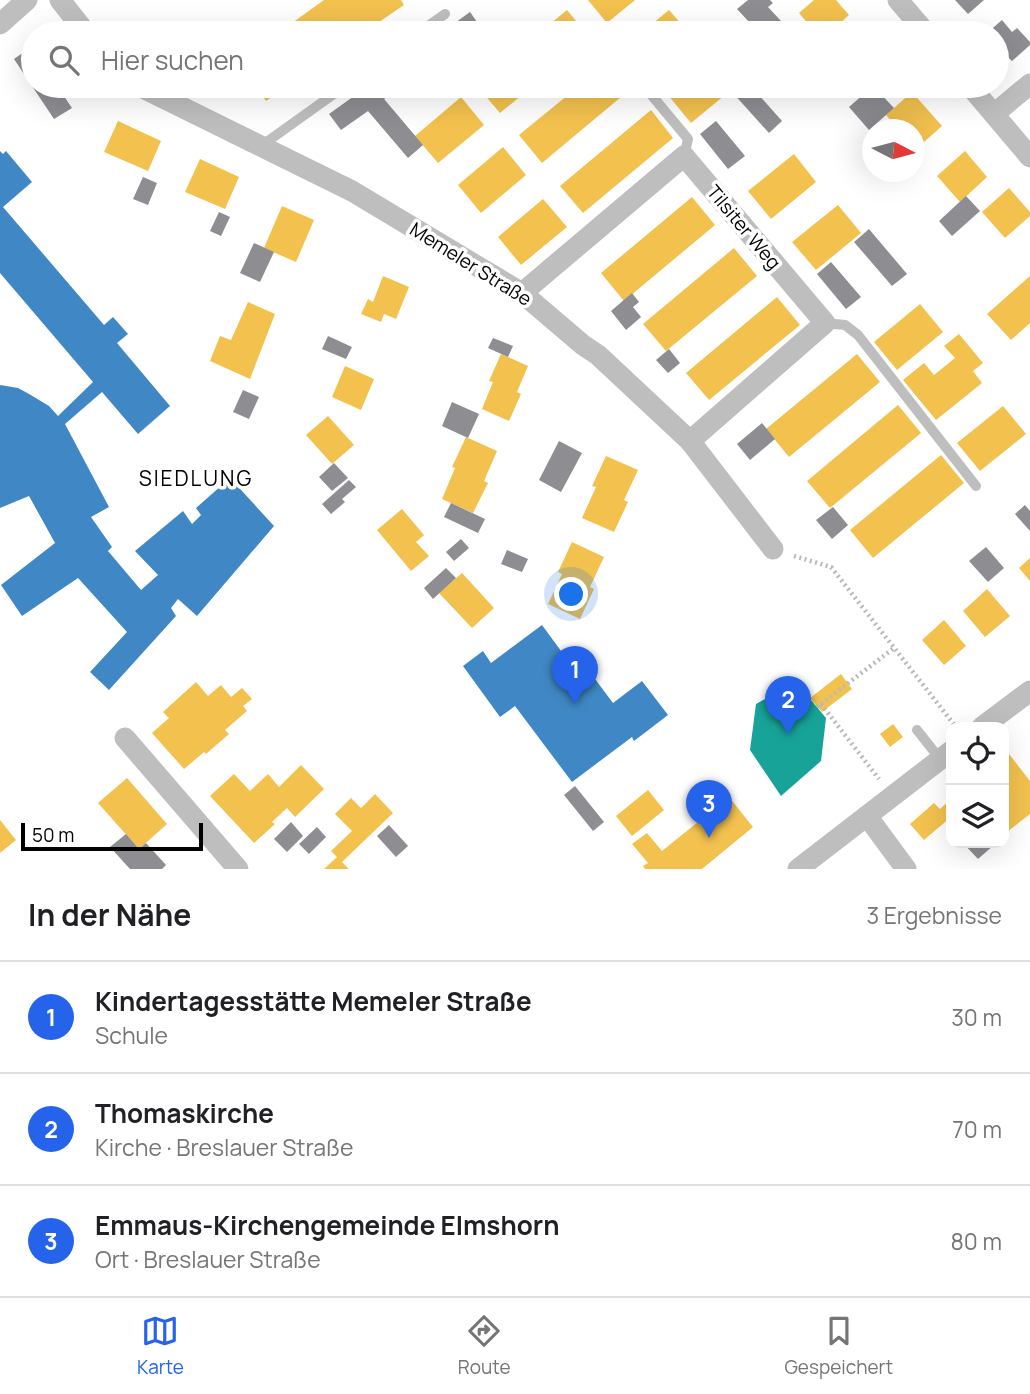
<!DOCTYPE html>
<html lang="de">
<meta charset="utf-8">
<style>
body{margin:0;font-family:Manrope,sans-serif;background:#f6f6f6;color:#202124}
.controls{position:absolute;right:21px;bottom:21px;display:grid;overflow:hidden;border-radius:14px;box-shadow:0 7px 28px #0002}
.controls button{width:63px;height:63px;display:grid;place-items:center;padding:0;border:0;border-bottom:2px solid #e0e0e0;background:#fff;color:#202124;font:35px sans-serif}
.compass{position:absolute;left:862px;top:119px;width:63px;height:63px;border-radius:50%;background:#fff;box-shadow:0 7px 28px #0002;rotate:96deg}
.scale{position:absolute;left:21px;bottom:18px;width:182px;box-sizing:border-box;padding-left:7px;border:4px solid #000;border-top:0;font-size:19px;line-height:24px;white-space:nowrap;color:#000;-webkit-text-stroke:5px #fff;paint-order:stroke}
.you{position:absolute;left:572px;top:595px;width:24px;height:24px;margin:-18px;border:5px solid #fff;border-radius:50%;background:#1a73e8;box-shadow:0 0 0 10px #1a73e833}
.badge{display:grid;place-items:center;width:46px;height:46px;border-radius:50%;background:#2563eb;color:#fff;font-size:23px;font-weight:700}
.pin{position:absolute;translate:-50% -58px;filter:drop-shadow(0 2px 4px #0008)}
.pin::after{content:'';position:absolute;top:37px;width:24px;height:21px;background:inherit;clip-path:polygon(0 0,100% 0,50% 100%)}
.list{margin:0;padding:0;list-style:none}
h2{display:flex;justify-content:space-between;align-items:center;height:91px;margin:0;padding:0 28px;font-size:30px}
h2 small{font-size:23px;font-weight:400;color:#757577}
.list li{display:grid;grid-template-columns:46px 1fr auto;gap:21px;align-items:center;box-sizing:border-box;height:112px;padding:0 28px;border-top:2px solid #e0e0e0}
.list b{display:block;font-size:26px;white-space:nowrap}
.list p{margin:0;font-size:23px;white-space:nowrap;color:#757577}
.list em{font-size:23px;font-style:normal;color:#757577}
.icon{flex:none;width:38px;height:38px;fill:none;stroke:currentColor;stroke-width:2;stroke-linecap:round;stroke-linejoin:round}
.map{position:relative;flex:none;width:1030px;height:869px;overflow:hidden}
.search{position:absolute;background:#fff;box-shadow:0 7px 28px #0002;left:21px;right:21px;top:21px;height:77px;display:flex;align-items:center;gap:18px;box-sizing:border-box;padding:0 24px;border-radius:38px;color:#757577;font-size:26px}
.sheet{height:427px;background:#fff}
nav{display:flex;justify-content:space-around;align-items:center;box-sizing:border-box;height:98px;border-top:2px solid #e0e0e0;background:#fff;font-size:19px;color:#757577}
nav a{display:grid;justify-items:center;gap:4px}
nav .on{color:#2563eb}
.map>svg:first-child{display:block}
</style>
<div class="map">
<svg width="1030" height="869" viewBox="0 0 1030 869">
<rect width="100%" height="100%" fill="#fff"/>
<g fill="#f2c14e">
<path d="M324,0H401L404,5L363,33H278Z"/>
<path d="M588,0H635L607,23Z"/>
<path d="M814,0H836L849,15L829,33H816L799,13Z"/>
<path d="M567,10L586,33H539Z"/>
<path d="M669,10L689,33H641Z"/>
<path d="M256,86H288L266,101Z"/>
<path d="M477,86H533L500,113Z"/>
<path d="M579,86L633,87L542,163L519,135Z"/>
<path d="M679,86H736L691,123L668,95Z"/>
<path d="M912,92L942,126L916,149L914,130H899L886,115Z"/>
<path d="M461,97L484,125L438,163L415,136Z"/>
<path d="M651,110L673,138L583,213L560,186Z"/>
<path d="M118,121L161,141L148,171L104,152Z"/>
<path d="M503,147L526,175L481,213L458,185Z"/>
<path d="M965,151L987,177L960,202L937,176Z"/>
<path d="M794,154L816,182L771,219L748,191Z"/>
<path d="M200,159L239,177L225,209L185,192Z"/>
<path d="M1009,188L1030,212V216L1005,238L982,212Z"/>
<path d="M692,197L715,225L624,301L601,273Z"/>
<path d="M543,199L567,227L521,265L498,237Z"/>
<path d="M838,205L861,233L816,270L792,242Z"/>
<path d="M282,206L314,220L296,262L264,248Z"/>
<path d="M734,248L757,276L666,351L643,324Z"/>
<path d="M383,276L409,287L396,319L384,314L381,322L361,314L368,299L373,302Z"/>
<path d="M1030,276V323L1011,340L987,314Z"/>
<path d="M777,297L800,325L709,400L686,373Z"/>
<path d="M248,302L275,314L250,379L210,361L220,336L231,340Z"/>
<path d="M920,304L943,332L897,370L874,342Z"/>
<path d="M959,334L983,363L973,371L982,383L936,420L903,380L924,363L934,375L955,358L944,346Z"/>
<path d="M501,354L528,366L517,392L521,394L509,421L482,409L493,382L489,381Z"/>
<path d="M857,354L880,382L789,457L766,429Z"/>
<path d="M345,366L374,379L361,410L332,397Z"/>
<path d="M898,405L921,433L830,508L807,481Z"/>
<path d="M1003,406L1026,434L980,471L957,443Z"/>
<path d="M328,416L354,445L332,464L306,435Z"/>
<path d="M466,437L497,451L484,481L488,483L473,513L442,499L455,468L452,467Z"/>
<path d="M941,455L964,483L873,558L850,530Z"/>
<path d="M606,456L638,470L624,500L628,502L614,532L582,518L596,487L592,486Z"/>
<path d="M402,509L424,535L416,542L429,556L411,571L377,530Z"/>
<path d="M572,542L604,557L590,587L594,589L580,619L548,604L562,574L558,572Z"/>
<path d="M1030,558V581L1019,568Z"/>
<path d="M462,573L494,608L472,628L439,593Z"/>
<path d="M987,589L1010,616L985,637L963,611Z"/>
<path d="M944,620L966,646L944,665L922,640Z"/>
<path d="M841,674L852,689L822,712L810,698Z"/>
<path d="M196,682L208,696L221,685L231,697L242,688L252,699L243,706L247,711L225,730L229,734L206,754L204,752L184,769L152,733L169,718L163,712Z"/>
<path d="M893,724L903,737L890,747L880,734Z"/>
<path d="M1006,750L1030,781V814L1007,832L1004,828V752Z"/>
<path d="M301,765L324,789L295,817L287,808L272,822L275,824L254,843L210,796L234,774L250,791L268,774L279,787Z"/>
<path d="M127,778L167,824L139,849L98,803Z"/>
<path d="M648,790L664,810L632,836L616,816Z"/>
<path d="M375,794L393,813L342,862L349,869H324L337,857L331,851L352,831L335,814L351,798L361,808Z"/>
<path d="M729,797L753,827L702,869H645L643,866L648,863L632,844L647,833L662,851Z"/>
<path d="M951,799V817L924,840L910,824L934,803L940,809Z"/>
<path d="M0,820L16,840L0,853Z"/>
</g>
<g fill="#3f88c5">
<path d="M0,151L3,154L6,151L32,182L3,207L104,325L113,317L128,334L117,343L170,406L138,434L102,392L65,424L109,507L91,517L112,547L108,551L141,590L158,575L135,551L183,511L192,524L201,515L196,508L230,478L274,526L197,616L178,599L171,608L176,616L109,690L90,672L127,632L78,578L22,616L1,585L55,543L29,496L0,508V385L18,388L29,394L49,406L58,416L93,382L0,273Z"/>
<path d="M542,625L583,681L592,675L613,703L642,681L668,715L634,741L632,737L572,782L515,706L500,717L463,666L483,651L491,663Z"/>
</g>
<path fill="#17a398" d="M781,690L806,694L826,718L821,761L781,796L750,750L756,704Z"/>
<g fill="#8d8d92">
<path d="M748,0H770L773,3L768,7L781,21L767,33H744L742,31L750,23L737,9Z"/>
<path d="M955,0H984L968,14Z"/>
<path d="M470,12L482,29L476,33H441Z"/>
<path d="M1002,20L1012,32L1017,28L1030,42V45L1012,61L997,46V33H987Z"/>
<path d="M31,47L33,50V86H57L72,108L54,119L14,59Z"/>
<path d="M368,86H403L384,99L423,145L408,158L368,111L341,130L329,114Z"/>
<path d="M739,86H751L782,121L769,133L732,92Z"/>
<path d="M873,86L894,108L869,130L849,107Z"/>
<path d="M716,121L745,156L728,169L700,134Z"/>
<path d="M143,177L157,183L148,205L133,199Z"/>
<path d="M966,196L980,211L952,236L939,221Z"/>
<path d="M219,212L230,217L221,236L210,231Z"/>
<path d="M869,229L907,274L892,286L854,242Z"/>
<path d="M254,243L274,252L260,282L240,273Z"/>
<path d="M831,262L861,297L846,309L817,274Z"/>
<path d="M632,293L639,302L633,307L641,317L626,330L611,311Z"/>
<path d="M328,336L352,347L346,359L322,349Z"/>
<path d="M493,338L513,346L508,357L488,348Z"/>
<path d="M669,349L680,363L668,373L656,360Z"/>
<path d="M243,390L259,397L249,419L233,412Z"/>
<path d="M452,402L479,414L468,438L442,426Z"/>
<path d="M762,423L775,439L750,460L737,444Z"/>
<path d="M559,441L582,453L561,492L539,480Z"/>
<path d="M334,463L348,478L332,491L319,477Z"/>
<path d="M349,480L356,487L342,499L345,502L331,514L322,504Z"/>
<path d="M451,503L485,519L478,533L444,517Z"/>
<path d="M1025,505L1030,511V531L1015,514Z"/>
<path d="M833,507L848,525L832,539L816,520Z"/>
<path d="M461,539L469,548L454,561L446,552Z"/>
<path d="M986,547L1004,568L988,582L969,561Z"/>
<path d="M507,550L528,559L522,572L501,564Z"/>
<path d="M446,568L456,578L433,599L424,588Z"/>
<path d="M575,786L604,822L593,831L564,795Z"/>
<path d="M291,822L303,836L287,852L274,839Z"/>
<path d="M389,825L408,846L396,857L377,836Z"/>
<path d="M317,827L326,837L309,854L299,844Z"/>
<path d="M126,834L139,849L146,843L166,865L162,869H130L110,847Z"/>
<path d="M963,843H992L994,845L978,859Z"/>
</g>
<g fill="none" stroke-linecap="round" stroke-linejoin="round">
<g stroke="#b9b9b9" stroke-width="4.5" stroke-dasharray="2 3.5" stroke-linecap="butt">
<path d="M794,556L831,567L956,727"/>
<path d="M821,704L879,779"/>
<path d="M817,707L894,648"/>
</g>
<g stroke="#bebebe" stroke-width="10">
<path d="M600,32L601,33"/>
<path d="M418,33L445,14"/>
<path d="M644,86L688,139L684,156"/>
<path d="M261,146L345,86"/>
<path d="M825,323L845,325L858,335L976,486"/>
<path d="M917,730L940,759"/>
</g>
<g stroke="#bebebe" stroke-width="21">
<path d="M60,0L86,33"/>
<path d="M898,0L926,33"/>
<path d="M0,24L27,0"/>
<path d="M139,86L352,191L522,293L583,345L598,355L690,441L773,549"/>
<path d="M970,86L1030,157"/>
<path d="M994,114L1030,84"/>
<path d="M522,293L684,156L825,323L690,441"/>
<path d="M982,727L1030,691"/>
<path d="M125,738L238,869"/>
<path d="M867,816L906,869"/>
<path d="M798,869L951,751"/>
</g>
</g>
<g text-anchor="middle" stroke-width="7" stroke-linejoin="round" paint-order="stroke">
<g font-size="19" fill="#000" stroke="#fff">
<text transform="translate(744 227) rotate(50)" y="7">Tilsiter Weg</text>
<text transform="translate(471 264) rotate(32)" y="7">Memeler Straße</text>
</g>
<g font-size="21" letter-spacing="2" fill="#000" stroke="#fff">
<text x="196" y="486">SIEDLUNG</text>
</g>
</g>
</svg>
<div class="controls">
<button><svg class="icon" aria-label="locate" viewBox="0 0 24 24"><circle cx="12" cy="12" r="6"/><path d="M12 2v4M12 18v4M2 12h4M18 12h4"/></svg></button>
<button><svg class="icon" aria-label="layers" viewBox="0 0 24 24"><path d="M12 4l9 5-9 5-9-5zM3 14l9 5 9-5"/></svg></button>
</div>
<svg class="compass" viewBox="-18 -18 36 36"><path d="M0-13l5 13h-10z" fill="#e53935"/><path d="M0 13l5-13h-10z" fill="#757577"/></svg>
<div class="scale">50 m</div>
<div class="you"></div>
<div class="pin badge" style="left:575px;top:704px">1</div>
<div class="pin badge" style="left:788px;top:734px">2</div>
<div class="pin badge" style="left:709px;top:838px">3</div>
<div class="search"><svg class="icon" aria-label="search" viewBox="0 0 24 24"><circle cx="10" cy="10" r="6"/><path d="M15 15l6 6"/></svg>Hier suchen</div>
</div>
<section class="sheet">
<h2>In der Nähe<small>3 Ergebnisse</small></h2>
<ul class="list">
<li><span class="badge">1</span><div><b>Kindertagesstätte Memeler Straße</b><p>Schule</p></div><em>30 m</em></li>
<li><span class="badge">2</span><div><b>Thomaskirche</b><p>Kirche · Breslauer Straße</p></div><em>70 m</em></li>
<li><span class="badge">3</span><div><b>Emmaus-Kirchengemeinde Elmshorn</b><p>Ort · Breslauer Straße</p></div><em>80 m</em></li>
</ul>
</section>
<nav>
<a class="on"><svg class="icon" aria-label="map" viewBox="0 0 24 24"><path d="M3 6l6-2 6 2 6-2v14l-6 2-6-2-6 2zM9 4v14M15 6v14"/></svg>Karte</a>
<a><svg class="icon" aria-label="directions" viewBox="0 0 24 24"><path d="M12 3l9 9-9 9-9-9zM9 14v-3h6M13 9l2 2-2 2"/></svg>Route</a>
<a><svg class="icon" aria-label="saved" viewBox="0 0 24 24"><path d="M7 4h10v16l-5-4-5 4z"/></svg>Gespeichert</a>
</nav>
